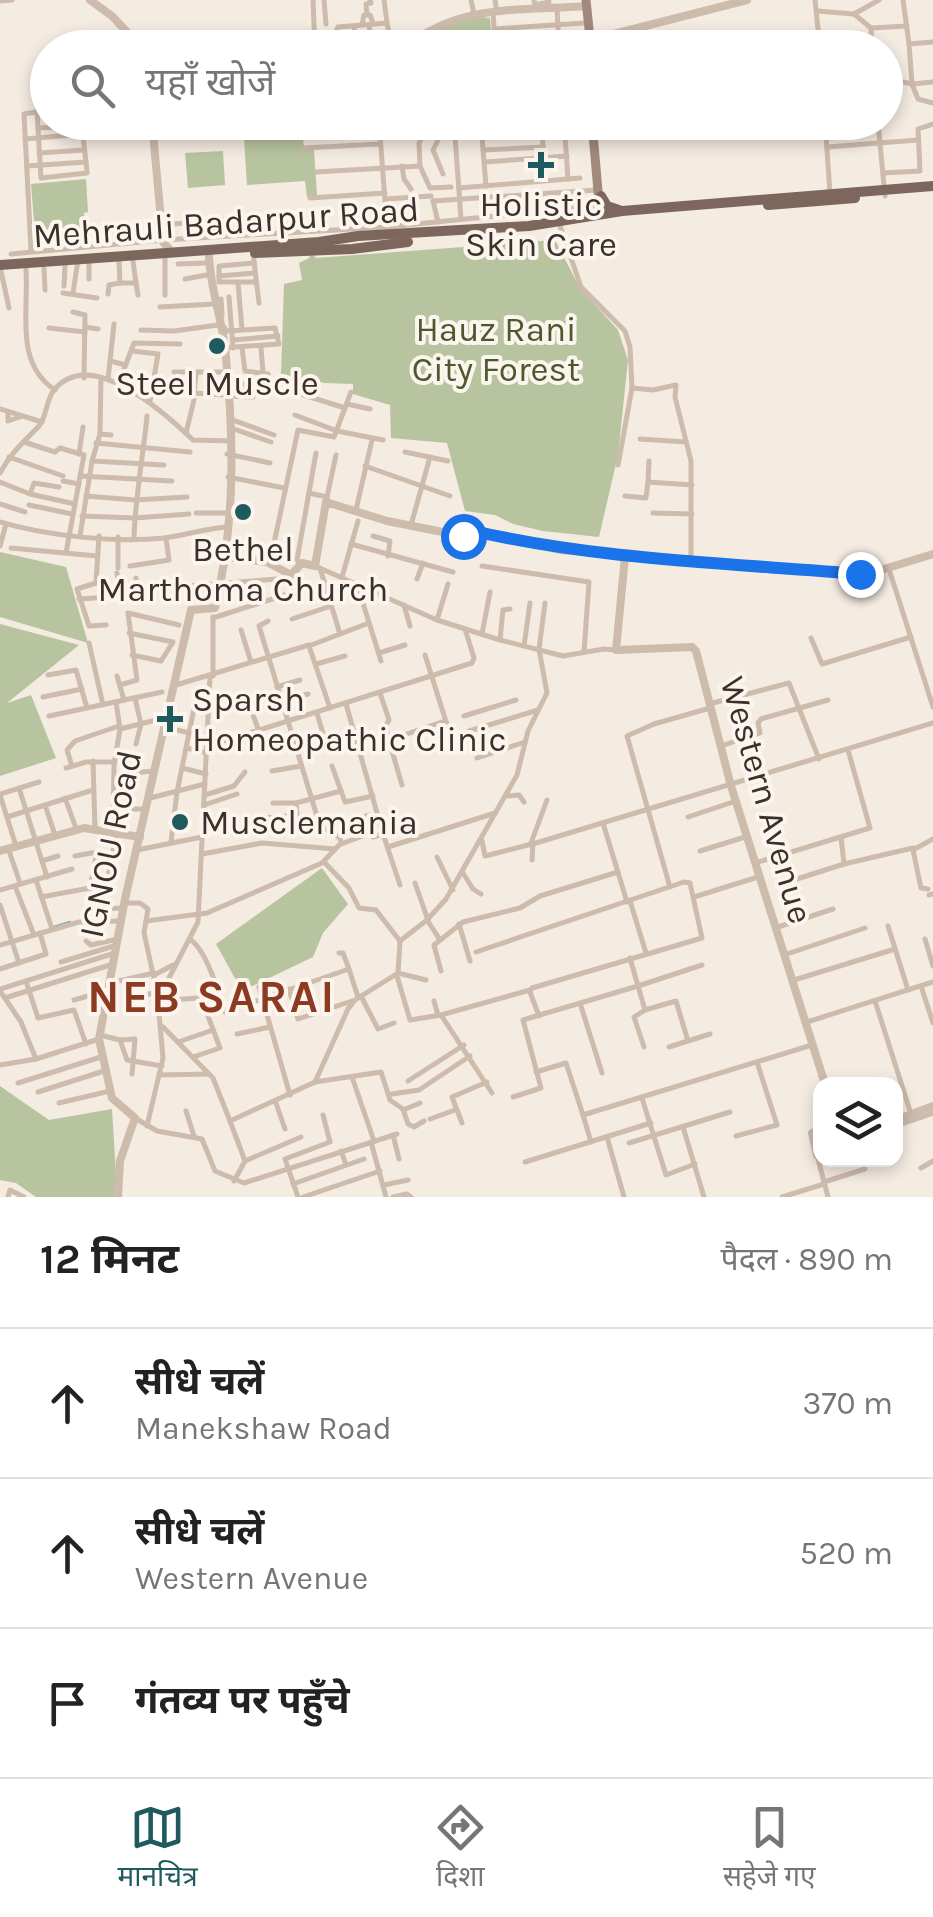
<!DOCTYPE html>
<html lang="hi">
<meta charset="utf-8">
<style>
body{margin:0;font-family:Karla,"Noto Sans Devanagari",sans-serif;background:#f2f2f2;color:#222}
.controls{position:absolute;right:30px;bottom:30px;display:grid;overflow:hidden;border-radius:20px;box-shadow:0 5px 15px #0003}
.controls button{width:90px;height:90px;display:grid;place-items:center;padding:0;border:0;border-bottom:2px solid #e0e0e0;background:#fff;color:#222;font:50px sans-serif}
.stop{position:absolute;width:30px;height:30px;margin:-22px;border:8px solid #1a73e8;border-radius:50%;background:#fff}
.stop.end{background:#1a73e8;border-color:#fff;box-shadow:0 2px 10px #0008}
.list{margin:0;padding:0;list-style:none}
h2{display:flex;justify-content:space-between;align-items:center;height:130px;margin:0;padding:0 40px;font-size:42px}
h2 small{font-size:32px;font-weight:400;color:#767676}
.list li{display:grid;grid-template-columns:65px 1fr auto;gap:30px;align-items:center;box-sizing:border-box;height:150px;padding:0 40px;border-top:2px solid #e0e0e0}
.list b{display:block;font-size:38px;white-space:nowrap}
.list p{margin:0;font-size:32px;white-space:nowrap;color:#767676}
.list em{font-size:32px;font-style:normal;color:#767676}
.icon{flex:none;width:55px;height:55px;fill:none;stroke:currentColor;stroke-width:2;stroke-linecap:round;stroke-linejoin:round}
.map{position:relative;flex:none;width:933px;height:1197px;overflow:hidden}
.search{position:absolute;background:#fff;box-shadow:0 5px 15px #0003;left:30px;right:30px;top:30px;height:110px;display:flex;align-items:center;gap:25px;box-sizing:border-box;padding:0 35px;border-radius:55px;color:#767676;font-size:38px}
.sheet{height:580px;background:#fff}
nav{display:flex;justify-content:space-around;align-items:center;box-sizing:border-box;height:140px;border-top:2px solid #e0e0e0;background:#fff;font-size:28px;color:#767676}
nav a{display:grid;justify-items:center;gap:5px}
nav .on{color:#1f5a5e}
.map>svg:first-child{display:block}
</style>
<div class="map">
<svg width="933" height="1197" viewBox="0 0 933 1197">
<rect width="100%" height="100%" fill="#f4ebe1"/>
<g fill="#b8c4a0">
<path d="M473,16L490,18L492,47H442L430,33Z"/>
<path d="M243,123H302L304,149H314L317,196L307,197L305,181L247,185Z"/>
<path d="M223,151L225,185L188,188L185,153Z"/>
<path d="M86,179L88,212L84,213L86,244L63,246L61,231L35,233L31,184Z"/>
<path d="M555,240L580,288L618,330L628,360L618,455L599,537L543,531L513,524L495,515L465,511L447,443L391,438L390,405L353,394V384L325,383L281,374L284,284L302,280L299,263L309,258L311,252L316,258Z"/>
<path d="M0,552L66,567L88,643L0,617Z"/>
<path d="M0,624L79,645L7,703L31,695L56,758L0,776Z"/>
<path d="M322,868L348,904L323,933L313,957L242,991L216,944Z"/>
<path d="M0,1086L49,1120L112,1109L116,1175L114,1197H36L16,1183L0,1180Z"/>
</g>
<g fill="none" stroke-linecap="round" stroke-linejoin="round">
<path stroke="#7fb0b2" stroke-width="2.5" d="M54,927L70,922"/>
<g stroke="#cdbbac" stroke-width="5">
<path d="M313,0L315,48"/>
<path d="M324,0L326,24"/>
<path d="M384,0L387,22"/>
<path d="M471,0L474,14"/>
<path d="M495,0L497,12"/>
<path d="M534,0L535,5L549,2"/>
<path d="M815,0L820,48"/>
<path d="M903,0L909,44"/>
<path d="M0,1L12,0"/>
<path d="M557,8L559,48"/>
<path d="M817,11L854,14L879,0"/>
<path d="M493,12L495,41L536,37"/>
<path d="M367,14L366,4L371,3L370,0"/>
<path d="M854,14L871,28L872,48"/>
<path d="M362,25L364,15H370L373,23"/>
<path d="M354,26L356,48"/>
<path d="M369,26L372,48"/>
<path d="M871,28L907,26"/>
<path d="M494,29L584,23"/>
<path d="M427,34L437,48"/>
<path d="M933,42L909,44L912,84L933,82"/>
<path d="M315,43L337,40"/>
<path d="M338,48L335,33L338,27L387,23L392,48"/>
<path d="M537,48L536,37L558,36"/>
<path d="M886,78L912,84L918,99L933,103"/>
<path d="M886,103L896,80"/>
<path d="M37,111L41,178L87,173L86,162"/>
<path d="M379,122L387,227"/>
<path d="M454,122L461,219"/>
<path d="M541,122L544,157"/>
<path d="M564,122L568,179"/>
<path d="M825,122L830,193"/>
<path d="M878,122L885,196"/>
<path d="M302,124L322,122"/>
<path d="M38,128L94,125"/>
<path d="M565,133L592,130"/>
<path d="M441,134L433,150L443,174"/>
<path d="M25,139L95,133V122"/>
<path d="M827,147L918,140"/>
<path d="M303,148L380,144"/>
<path d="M483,150L543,147"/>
<path d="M39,153L84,150"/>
<path d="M485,162L567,156"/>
<path d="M27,166L86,162L83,136"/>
<path d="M402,166L404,179L411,189"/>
<path d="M420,166L430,188L451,187"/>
<path d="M316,172L420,166L419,143L430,122"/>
<path d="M883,173L920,171L918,129L933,124"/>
<path d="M486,186L482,137L542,134"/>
<path d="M459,188L580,178"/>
<path d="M310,198L385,193"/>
<path d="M386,199L431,196"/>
<path d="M433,201L597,190"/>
<path d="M433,201L438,222"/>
<path d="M161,225L247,218"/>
<path d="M560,226L581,287L625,331L630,347L632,388L653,390L676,385L675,397L691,461V563"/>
<path d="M31,250L24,114L48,110"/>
<path d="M253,253L259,303"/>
<path d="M11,254L163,240L387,227L595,206"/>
<path d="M254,263L219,266V282H255"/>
<path d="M178,264L206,263"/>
<path d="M44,268L45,290"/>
<path d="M26,270C29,311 14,363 55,390"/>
<path d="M1,271L9,308"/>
<path d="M219,276L255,273"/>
<path d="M89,279V264"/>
<path d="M185,279L207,275"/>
<path d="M120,283H136L133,261"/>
<path d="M136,283L138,295"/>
<path d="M238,283L242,329"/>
<path d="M64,286L65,266"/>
<path d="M63,293L97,298"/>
<path d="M73,293L78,260"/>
<path d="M108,294L109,285L120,283L119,262"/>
<path d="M165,295V258"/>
<path d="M229,297L233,348"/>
<path d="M221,299L222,315"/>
<path d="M160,307L214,304"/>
<path d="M73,312L85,315L84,378"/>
<path d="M85,327L98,329"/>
<path d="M49,328L85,332"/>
<path d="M141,330L174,331L218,325"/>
<path d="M233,340L278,336"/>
<path d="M261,347L263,373"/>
<path d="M221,348L279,344L275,328L227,331L223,326"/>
<path d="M242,348L245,371L268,374"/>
<path d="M132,351L158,354L150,401"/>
<path d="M110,361L122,364"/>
<path d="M174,372H223"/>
<path d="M196,374L194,393L225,395"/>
<path d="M108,379L114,324"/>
<path d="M228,382L249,385"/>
<path d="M118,385L134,343L180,344"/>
<path d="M288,390L345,408"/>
<path d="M230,396L253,397"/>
<path d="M347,404L370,409"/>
<path d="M0,409L42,422"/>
<path d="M8,413V421L20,417"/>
<path d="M295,415L337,431L383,440"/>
<path d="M230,419L274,435"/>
<path d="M231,428L271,442"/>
<path d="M186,433L194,400"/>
<path d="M100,434L111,435"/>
<path d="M640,439L686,442"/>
<path d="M24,442L55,452L60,448L84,455L66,553"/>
<path d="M96,443L190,452"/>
<path d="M405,452L448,461"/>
<path d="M79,454L83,427"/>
<path d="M227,454L270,463"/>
<path d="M9,457L63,476"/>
<path d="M92,461L164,465"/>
<path d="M618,465L632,388"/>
<path d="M365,466L450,496"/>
<path d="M0,473C12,451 24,442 39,426C47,416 46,400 54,390C91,345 167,415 193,440L231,441"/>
<path d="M80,476L172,481"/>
<path d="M228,477L284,488"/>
<path d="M63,481L79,484"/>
<path d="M0,482L30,494L75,504"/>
<path d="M648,482L649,461"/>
<path d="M309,493L327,497V500"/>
<path d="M30,494L34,483L59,487"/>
<path d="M86,496L135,500L187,497"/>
<path d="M625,496L646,498L648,482L692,485"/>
<path d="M327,497L336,455"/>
<path d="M0,504L25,512"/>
<path d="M29,505L72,514"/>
<path d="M356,510L372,440"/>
<path d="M196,513H226"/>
<path d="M653,513L692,514"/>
<path d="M82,516L135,518L189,514"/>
<path d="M0,522C46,536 116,543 164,538C185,535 205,529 226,527"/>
<path d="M411,525L430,457"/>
<path d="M80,536L92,461L100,434L101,377"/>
<path d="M99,536L96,583L77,589L89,626L106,625"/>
<path d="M373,536L390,541L388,556"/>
<path d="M134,539C135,497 143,458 147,416"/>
<path d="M351,544L453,572"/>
<path d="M0,546L6,524"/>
<path d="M11,548L97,556"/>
<path d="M270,562L298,430L334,437L351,392"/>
<path d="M301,564L297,560L316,453"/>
<path d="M130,566L169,560L166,538"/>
<path d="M315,566L437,620L500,640L563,656L604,649L616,650"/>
<path d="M482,566L589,582L584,652"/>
<path d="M118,568V537"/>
<path d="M320,568L340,634L309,646L330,708"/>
<path d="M889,569L933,707"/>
<path d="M117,573L120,596"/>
<path d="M342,577L358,521"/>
<path d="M136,578L137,595"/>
<path d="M417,579L423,563"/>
<path d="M357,584L381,661"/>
<path d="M149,589L277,579"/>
<path d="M79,599L142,595"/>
<path d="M404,605L410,626"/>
<path d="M213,618L297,591L290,576"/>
<path d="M292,619L331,606"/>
<path d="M437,620L448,584"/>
<path d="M241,630L251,662"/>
<path d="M129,633L173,642L161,661L132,655"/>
<path d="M340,634L369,623"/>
<path d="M482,634L490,592"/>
<path d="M811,638L822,664L911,637"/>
<path d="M500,640L503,610L510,609"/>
<path d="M89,643L103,705"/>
<path d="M524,646L530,603"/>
<path d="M379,653L405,645"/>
<path d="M425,655L449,731"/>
<path d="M316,664L345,656"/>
<path d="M48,675L76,670L87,708"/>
<path d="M117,676L124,700"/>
<path d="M213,676V617"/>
<path d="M120,685L137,680L128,613L179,625"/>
<path d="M176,685L309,645"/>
<path d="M277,687L300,680"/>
<path d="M380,693L389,720L385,727L402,785"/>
<path d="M43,697L82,689"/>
<path d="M135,698L141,724L136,744"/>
<path d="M281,701L308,694"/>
<path d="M346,704L383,834"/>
<path d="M709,704L789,683L819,759"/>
<path d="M250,706L264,746"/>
<path d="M317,713L328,751"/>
<path d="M49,716L162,692"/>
<path d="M464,716L516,700"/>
<path d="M163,727L190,733"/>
<path d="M120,729L156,720"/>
<path d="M469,731L538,710"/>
<path d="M389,740L445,721"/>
<path d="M208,746L472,663L474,658L465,629"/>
<path d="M721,746L760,733L758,723L761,719L828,700"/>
<path d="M187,748L207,753"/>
<path d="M477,758L525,742"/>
<path d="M93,761L95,830"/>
<path d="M72,766L67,750L75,741L119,726"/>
<path d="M332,766L345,802L373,796"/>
<path d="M66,768L86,762H115"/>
<path d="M182,768L206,774"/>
<path d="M272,771L301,766"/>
<path d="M132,773L154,771"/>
<path d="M19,788L47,877"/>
<path d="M0,794L39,782"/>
<path d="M0,795L16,846"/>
<path d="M205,795L234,786L245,772"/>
<path d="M507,796L519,795L524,802"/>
<path d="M65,798L76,828"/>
<path d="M150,798L205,784"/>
<path d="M273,803H296L341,791"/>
<path d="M45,805L55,835"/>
<path d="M204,805L237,794"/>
<path d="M113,809H145"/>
<path d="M7,817L93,790"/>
<path d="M688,817L736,801"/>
<path d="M255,819L297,815L296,803"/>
<path d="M603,823L627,902"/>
<path d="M113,832L114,765L120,729L116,702"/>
<path d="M373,837L383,834L400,885"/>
<path d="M482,841L485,856L536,843L933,723"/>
<path d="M171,842L177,792L197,694"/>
<path d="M531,843L547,800"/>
<path d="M341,844L363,836L357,819L369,815"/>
<path d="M388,847L495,813"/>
<path d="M8,848L20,883"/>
<path d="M137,850L202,837"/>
<path d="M700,851L745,837"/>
<path d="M202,854L262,843L335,849"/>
<path d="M75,856L97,852"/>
<path d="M437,857L453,890"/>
<path d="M532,860L533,843"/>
<path d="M42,861L58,856"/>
<path d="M324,862L349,888L359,908L376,910L400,941"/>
<path d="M755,863L870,828L848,750"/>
<path d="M844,864L913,848"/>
<path d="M463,873L473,889L481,894"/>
<path d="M797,879L844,864L841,837"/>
<path d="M36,880L52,929"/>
<path d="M415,883L429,923L440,940"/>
<path d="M15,886L34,935"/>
<path d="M670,887L627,736L654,724L710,708"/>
<path d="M90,888L97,852L113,855"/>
<path d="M928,889L921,888L913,850L933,839"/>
<path d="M0,890L72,869"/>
<path d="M929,895L933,894"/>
<path d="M41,897L90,888L106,890L116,834"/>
<path d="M694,897L758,877"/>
<path d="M630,901L646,953"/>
<path d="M126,903H140L148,909L144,933L157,992L163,1058L147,1126"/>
<path d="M0,905L19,963"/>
<path d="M85,910L122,908"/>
<path d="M146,921L207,913L322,863L341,843L340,838L320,826L259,626L268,621"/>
<path d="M459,924L470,961"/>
<path d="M888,926L908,990"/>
<path d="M775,928L833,909"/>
<path d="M925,939L933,966"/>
<path d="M191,940C207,952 219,993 225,1012L349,969L358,997"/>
<path d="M86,941L91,945L118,939"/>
<path d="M0,945L79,922L121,921"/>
<path d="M476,952L684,882L690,883L702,938L532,988L530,992L539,1016"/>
<path d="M339,953H343L349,969"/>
<path d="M784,955L865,928"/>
<path d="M630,958L638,986L702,965"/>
<path d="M61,962L117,945"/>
<path d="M0,969L46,954L40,933"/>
<path d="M441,971L434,945L463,922L520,908L540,896L618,872"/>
<path d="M398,973L426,980"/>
<path d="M154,975L173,965"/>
<path d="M397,976L410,1020L441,1015L492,1093"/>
<path d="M794,980L895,949"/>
<path d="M26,981L38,1018L74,1010L86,1044"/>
<path d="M110,983L154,973"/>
<path d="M921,986L933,1023"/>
<path d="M259,987L290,1095"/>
<path d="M0,989L115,953"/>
<path d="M289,989L298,1019L352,1001"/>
<path d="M0,991L21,1022L36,1059"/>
<path d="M146,995L157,992"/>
<path d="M361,996L378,1029L394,1023"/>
<path d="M5,998L113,964"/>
<path d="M74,1000L88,996L105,998"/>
<path d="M157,1001L198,922L210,676"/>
<path d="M157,1001L198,998"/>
<path d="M434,1001L438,1015"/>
<path d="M875,1001L911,1114"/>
<path d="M580,1003L602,1073"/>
<path d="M441,1015L530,990"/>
<path d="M807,1022L933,982"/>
<path d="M163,1027L213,1078L230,1121"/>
<path d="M237,1034L270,1027"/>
<path d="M100,1035L120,1040L135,1039L132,1074"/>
<path d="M120,1040L127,1060L162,1066"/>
<path d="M178,1042L213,1030"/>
<path d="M644,1047L634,1017L645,1010"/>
<path d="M669,1047L710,1034"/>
<path d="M193,1057L220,1048L208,1016"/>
<path d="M0,1065L36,1059L99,1039"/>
<path d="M536,1072L566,1063L583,1115"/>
<path d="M160,1075L209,1074"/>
<path d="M352,1077L374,1141"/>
<path d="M408,1081L464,1045"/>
<path d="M315,1082L381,1072L390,1100L403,1109L408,1124L414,1127L424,1121"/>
<path d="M18,1083L101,1057"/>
<path d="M38,1092L104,1071"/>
<path d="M392,1094L419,1090L470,1056"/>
<path d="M513,1097L541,1088L523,1020L638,986L645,1010L676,1001L688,1041"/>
<path d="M642,1098L666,1175L695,1164"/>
<path d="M59,1103L110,1091"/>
<path d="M276,1103L285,1129"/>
<path d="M403,1110L420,1103"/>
<path d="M186,1111L194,1136"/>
<path d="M135,1118L157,1131L202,1139L215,1171L244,1183L397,1134"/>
<path d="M430,1119L455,1110"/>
<path d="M462,1123L452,1097L487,1082"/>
<path d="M896,1126L933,1113"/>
<path d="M683,1127L704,1197"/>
<path d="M393,1135L399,1159"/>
<path d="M736,1136L777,1125L757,1062"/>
<path d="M607,1137L624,1197"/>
<path d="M371,1142L386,1197"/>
<path d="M591,1142L583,1115L812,1045"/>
<path d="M629,1143L730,1112"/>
<path d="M341,1151L345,1162"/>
<path d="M817,1155L828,1197"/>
<path d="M245,1161L230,1121L315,1082L348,1009L355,1000L398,973L400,941L427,920L446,899L517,775L528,731L547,693L539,649L545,603"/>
<path d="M525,1162L651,1123"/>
<path d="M921,1168L933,1161"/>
<path d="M234,1181L245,1161L301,1137"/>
<path d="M824,1182L865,1169L863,1160"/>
<path d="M293,1184L364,1159"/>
<path d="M384,1185L408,1180"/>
<path d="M8,1197L10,1190L24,1197"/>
<path d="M298,1197L285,1159L330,1142L323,1115"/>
<path d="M303,1197L380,1171"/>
<path d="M393,1197L407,1194L411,1197"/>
<path d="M782,1197L824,1184"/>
</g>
<g stroke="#cdbbac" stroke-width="8">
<path d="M90,0L112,16L142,48"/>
<path d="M590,40L747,0"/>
<path d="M405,48C458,3 521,11 587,6"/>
<path d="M152,122L163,242L171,251"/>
<path d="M225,557L267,562L291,575L302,563L315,566L326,502L387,521L463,536L469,530L561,550L779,570L871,573L933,554"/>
<path d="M625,557L616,650L692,647L696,651L731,786L825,1084"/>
<path d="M191,610L215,608C236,522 234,434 225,347C221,316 210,287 209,256"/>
<path d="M0,851L84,828L140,837"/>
<path d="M896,1120L933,1106"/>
<path d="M820,1129L812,1133L817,1155L820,1153"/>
<path d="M118,1197L120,1161L135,1118L112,1098L99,1039L125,899L191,610"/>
</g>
<g stroke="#a18a7d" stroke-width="9">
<path d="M586,0L591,48"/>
<path d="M592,122L600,214"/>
</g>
<g stroke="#7d675c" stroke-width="10">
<path d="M601,196L607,206L619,210"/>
<path d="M768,205L855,198"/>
<path d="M255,253L352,249L408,242"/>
<path d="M0,265L319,242L358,236L529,226L622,211L933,186"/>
</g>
</g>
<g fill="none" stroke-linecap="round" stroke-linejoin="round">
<path stroke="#1a73e8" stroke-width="12" d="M463,536L469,530C598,560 728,563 860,574"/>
</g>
<g fill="#1f5a5e" stroke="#fbf5ee" stroke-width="4">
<path d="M536 150h10v10h10v10h-10v10h-10v-10h-10v-10h10z"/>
<circle cx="217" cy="346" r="10"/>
<circle cx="243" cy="512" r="10"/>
<path d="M165 704h10v10h10v10h-10v10h-10v-10h-10v-10h10z"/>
<circle cx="180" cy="822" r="10"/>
</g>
<g text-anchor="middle" stroke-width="8" stroke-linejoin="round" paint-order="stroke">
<g font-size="35" fill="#3b302b" stroke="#fbf5ee">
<text x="541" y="216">Holistic<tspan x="541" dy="40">Skin Care</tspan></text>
<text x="217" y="395">Steel Muscle</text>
<text x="243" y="561">Bethel<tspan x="243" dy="40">Marthoma Church</tspan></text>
<text x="192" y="711" text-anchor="start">Sparsh<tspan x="192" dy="40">Homeopathic Clinic</tspan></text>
<text x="200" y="834" text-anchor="start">Musclemania</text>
</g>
<g font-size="35" fill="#3b302b" stroke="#fbf5ee">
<text transform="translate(226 222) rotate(-4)" y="12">Mehrauli Badarpur Road</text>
<text transform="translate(767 800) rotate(74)" y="12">Western Avenue</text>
<text transform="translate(110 844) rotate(-78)" y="12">IGNOU Road</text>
</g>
<g font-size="35" fill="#4a5a2e" stroke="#fbf5ee">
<text x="496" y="341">Hauz Rani<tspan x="496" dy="40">City Forest</tspan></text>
</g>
<g font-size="45" font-weight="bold" letter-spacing="2.5" fill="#8c3b22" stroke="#fbf5ee">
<text x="212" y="1012">NEB SARAI</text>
</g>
</g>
</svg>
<div class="controls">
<button><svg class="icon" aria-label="layers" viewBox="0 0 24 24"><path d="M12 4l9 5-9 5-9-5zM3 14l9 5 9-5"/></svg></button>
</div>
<div class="stop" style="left:463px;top:536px"></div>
<div class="stop end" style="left:860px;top:574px"></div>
<div class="search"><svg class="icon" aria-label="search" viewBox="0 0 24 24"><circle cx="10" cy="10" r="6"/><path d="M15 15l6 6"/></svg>यहाँ खोजें</div>
</div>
<section class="sheet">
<h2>12 मिनट<small>पैदल · 890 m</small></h2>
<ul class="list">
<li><svg class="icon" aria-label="ahead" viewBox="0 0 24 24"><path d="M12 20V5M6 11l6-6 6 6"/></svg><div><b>सीधे चलें</b><p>Manekshaw Road</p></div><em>370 m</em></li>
<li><svg class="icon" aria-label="ahead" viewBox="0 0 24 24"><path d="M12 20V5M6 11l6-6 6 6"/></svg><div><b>सीधे चलें</b><p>Western Avenue</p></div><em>520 m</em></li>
<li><svg class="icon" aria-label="arrive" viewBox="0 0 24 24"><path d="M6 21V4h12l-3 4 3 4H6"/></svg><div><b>गंतव्य पर पहुँचे</b></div></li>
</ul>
</section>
<nav>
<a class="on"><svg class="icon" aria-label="map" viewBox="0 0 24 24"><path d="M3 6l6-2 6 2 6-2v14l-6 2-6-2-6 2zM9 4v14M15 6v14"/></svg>मानचित्र</a>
<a><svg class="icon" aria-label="directions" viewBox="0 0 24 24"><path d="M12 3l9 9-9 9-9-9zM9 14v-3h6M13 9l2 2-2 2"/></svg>दिशा</a>
<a><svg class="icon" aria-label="saved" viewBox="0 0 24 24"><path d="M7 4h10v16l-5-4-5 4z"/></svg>सहेजे गए</a>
</nav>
